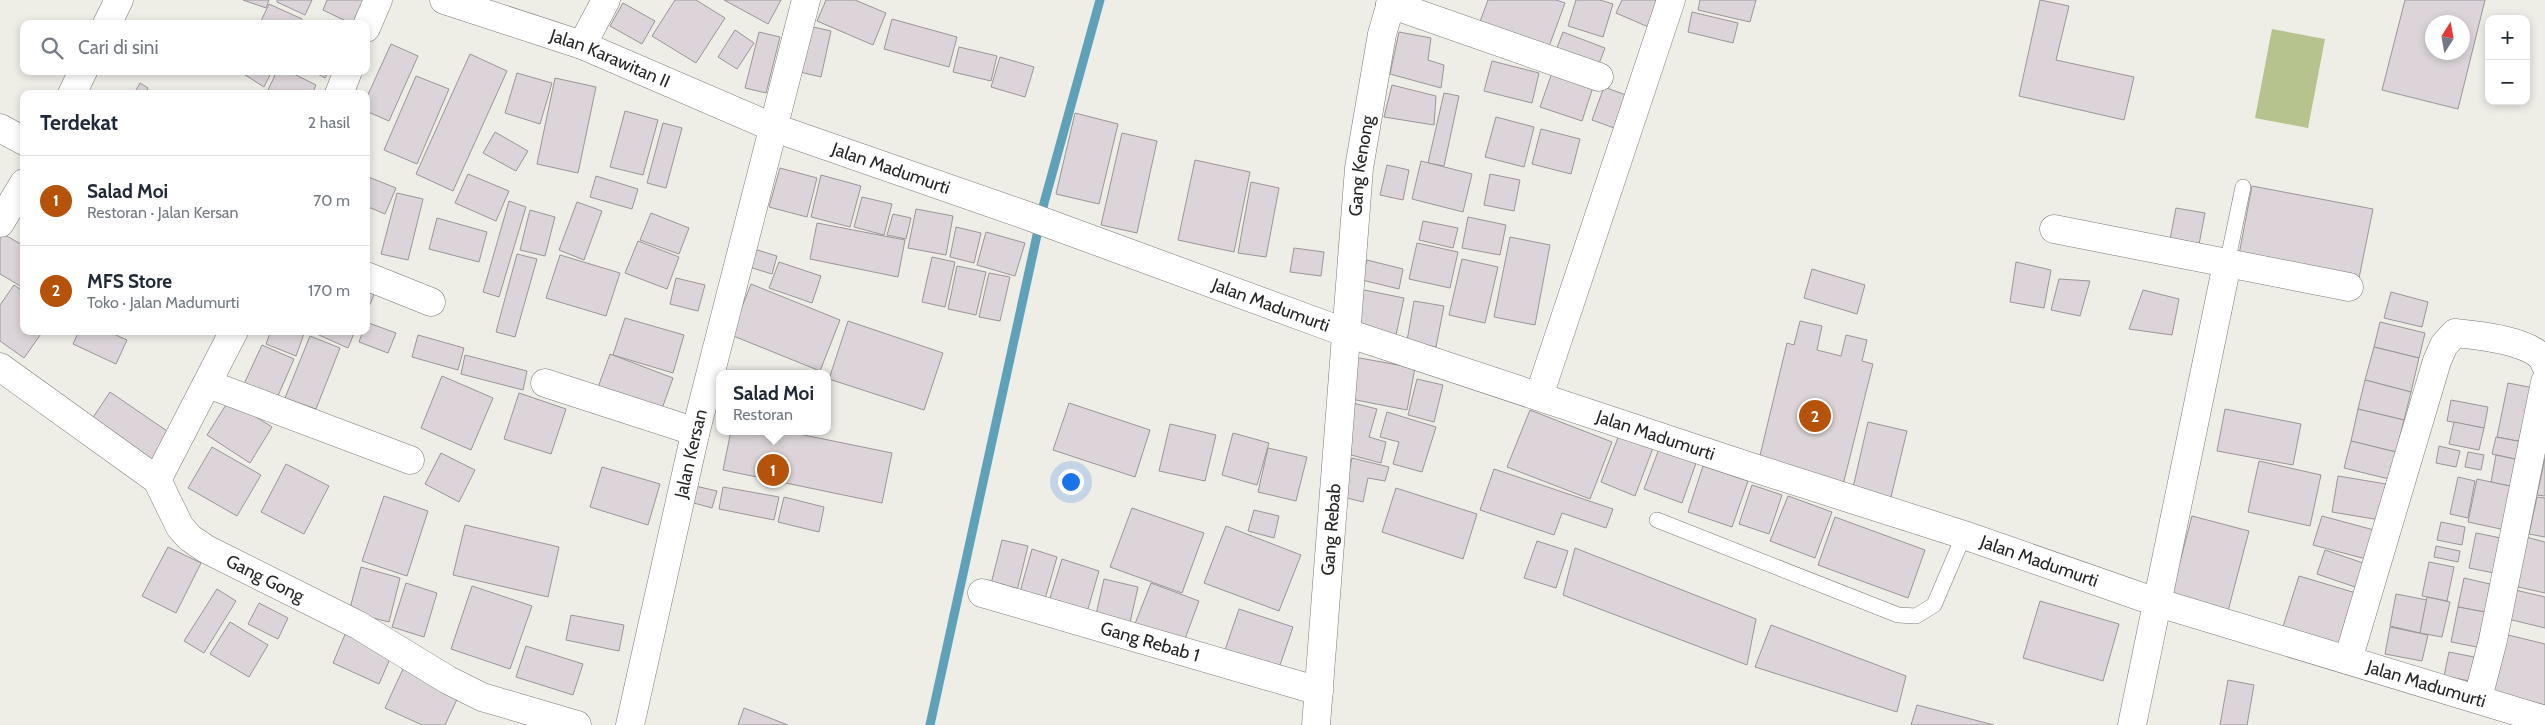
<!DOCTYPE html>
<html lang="id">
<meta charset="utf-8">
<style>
body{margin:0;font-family:Cabin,sans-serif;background:#f6f6f7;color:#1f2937}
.controls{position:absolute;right:15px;top:15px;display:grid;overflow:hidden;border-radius:10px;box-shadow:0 2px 8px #0003}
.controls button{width:45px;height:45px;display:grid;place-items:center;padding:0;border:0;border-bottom:1px solid #e0e1e3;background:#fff;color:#1f2937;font:25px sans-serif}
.compass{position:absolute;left:2425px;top:15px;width:45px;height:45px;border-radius:50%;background:#fff;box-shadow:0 2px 8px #0003;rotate:11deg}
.you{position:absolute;left:1070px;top:481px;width:18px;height:18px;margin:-12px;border:4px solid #fff;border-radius:50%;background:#1a73e8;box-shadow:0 0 0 8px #1a73e833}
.badge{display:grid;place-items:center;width:32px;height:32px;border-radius:50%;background:#b45309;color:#fff;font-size:16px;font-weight:700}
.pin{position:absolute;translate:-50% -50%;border:2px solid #fff;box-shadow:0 1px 5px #0006}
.popup{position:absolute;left:716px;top:370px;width:115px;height:65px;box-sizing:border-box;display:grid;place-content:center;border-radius:10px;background:#fff;filter:drop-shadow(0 1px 4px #0005);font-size:16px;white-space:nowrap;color:#747a83}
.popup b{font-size:19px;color:#1f2937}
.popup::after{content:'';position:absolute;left:50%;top:100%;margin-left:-10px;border:10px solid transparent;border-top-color:#fff}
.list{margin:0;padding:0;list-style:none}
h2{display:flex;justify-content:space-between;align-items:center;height:65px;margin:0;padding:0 20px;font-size:21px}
h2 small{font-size:16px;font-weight:400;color:#747a83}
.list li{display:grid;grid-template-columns:32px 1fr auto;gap:15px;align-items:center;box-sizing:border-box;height:90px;padding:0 20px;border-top:1px solid #e0e1e3}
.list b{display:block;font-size:19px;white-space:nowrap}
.list p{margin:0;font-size:16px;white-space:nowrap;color:#747a83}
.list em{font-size:16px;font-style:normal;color:#747a83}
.icon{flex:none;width:28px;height:28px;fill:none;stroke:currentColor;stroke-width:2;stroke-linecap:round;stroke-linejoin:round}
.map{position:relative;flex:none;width:2545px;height:725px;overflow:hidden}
.search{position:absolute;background:#fff;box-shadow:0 2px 8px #0003;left:20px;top:20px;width:350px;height:55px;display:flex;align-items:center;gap:12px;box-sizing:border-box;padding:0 18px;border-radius:10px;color:#747a83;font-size:19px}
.panel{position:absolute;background:#fff;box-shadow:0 2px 8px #0003;left:20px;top:90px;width:350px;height:245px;border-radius:10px}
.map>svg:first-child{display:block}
</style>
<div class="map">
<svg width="2545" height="725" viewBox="0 0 2545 725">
<rect width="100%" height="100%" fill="#eeede6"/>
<path fill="#b7c38f" d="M2272,29L2325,39L2308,128L2255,118Z"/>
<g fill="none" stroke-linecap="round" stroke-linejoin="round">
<path stroke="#60a1ba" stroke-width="9" d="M930,725L1044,203L1100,0"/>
</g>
<g fill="#dcd4d8" stroke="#9c9598" fill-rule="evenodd">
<path d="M243,0H269L266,8Z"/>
<path d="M277,0H312L305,15L277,2Z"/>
<path d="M327,0H364L352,24L323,10Z"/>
<path d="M675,0H696L725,18L696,63L652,36Z"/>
<path d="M724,0H781L768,24Z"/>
<path d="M826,0H855L886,13L873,45L817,21Z"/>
<path d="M1488,0H1556L1565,3L1547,52L1478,27Z"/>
<path d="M1576,0H1600L1613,4L1603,37L1568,26Z"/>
<path d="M1622,0H1660L1653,29L1616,13Z"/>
<path d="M1700,0H1756L1750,22L1698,10Z"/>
<path d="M2040,0L2069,6L2056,60L2134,77L2124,120L2019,96Z"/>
<path d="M2405,0H2485L2458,109L2382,90ZM2432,22H2462V52H2432Z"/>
<path d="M623,3L655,21L642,44L610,26Z"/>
<path d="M269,4L302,19L300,24L260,23Z"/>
<path d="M1692,12L1738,23L1733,43L1688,32Z"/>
<path d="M892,19L957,37L949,67L884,49Z"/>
<path d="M809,26L831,31L821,77L800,72Z"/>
<path d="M735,30L754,43L737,69L718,57Z"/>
<path d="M759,32L780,37L766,93L745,88Z"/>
<path d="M1399,32L1431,38L1428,60L1444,65L1441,88L1390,74Z"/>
<path d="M1563,32L1605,48L1597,69L1555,53Z"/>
<path d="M391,44L418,56L389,121L366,111V99Z"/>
<path d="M959,47L997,56L991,81L953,72Z"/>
<path d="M470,54L507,71L453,191L416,174Z"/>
<path d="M1000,57L1034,67L1025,97L991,87Z"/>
<path d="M1492,61L1539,73L1532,103L1484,91Z"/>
<path d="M1553,70L1594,84L1582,121L1540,107Z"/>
<path d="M239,71H272L264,87Z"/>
<path d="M277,71H288L316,85L312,94H266Z"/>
<path d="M312,71H329L325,78Z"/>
<path d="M517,73L552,83L540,124L505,113Z"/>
<path d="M416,76L449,89L417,164L384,150Z"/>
<path d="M555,78L596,87L578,173L537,164Z"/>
<path d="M140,83L148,88L145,94H134Z"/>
<path d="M1392,85L1436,96L1434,125L1384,117Z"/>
<path d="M1604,87L1629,96L1617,129L1592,120Z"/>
<path d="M1444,93L1459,96L1444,166L1428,163Z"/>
<path d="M625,111L658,120L643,175L610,167Z"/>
<path d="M1075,113L1118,124L1099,204L1056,194Z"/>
<path d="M1496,117L1534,127L1524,167L1485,157Z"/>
<path d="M663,123L682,128L666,188L647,183Z"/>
<path d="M1541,129L1580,139L1571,174L1532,164Z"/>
<path d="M495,132L528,151L516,171L483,153Z"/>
<path d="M1122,133L1157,141L1137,233L1101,225Z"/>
<path d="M1195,160L1250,172L1234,252L1178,240Z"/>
<path d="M1421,161L1472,174L1463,212L1412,199Z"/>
<path d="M1387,165L1409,170L1403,200L1380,195Z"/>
<path d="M780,168L817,178L807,217L769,207Z"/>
<path d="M468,174L509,191L496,221L455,203Z"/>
<path d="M1490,174L1520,180L1514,211L1484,205Z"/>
<path d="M821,175L861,186L850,227L811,217Z"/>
<path d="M366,176L396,188L385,214L366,206Z"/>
<path d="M596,176L638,189L632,209L590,197Z"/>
<path d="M1251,182L1279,188L1266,257L1238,253Z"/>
<path d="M2252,186L2373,209L2358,283L2238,260Z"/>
<path d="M397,193L423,199L408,260L381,254Z"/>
<path d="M862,197L892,204L884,235L854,227Z"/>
<path d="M509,201L526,207L499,297L483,292Z"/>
<path d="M577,202L602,211L584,260L559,250Z"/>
<path d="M2176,208L2205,213L2197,255L2168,250Z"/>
<path d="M916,209L953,216L946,255L908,248Z"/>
<path d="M530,210L555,217L545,256L520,250Z"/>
<path d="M651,213L689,228L679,254L640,240Z"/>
<path d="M893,214L911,218L906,239L887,235Z"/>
<path d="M1468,217L1506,225L1500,255L1462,248Z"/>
<path d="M437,218L487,232L479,262L429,249Z"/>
<path d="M1423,221L1458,228L1453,248L1419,240Z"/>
<path d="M817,223L905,240L898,277L810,259Z"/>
<path d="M956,227L981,233L974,263L950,257Z"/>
<path d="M0,232L24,246V288L0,274Z"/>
<path d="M986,232L1025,243L1015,276L977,265Z"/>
<path d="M1510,237L1550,245L1535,325L1494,317Z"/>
<path d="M638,241L679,257L667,289L625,273Z"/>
<path d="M1417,243L1458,252L1450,288L1409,279Z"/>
<path d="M744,246L777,256L772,274L739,264Z"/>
<path d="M1294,248L1324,252L1321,276L1290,272Z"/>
<path d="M517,254L537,259L515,337L496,332Z"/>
<path d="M560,255L620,273L606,316L546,298Z"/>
<path d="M932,257L955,262L945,307L922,302Z"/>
<path d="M1462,259L1498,267L1485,323L1449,315Z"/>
<path d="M1367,260L1403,269L1399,289L1362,280Z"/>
<path d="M779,262L821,276L812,303L769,288Z"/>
<path d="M2016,262L2051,270L2044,308L2010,302Z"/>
<path d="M957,266L986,272L976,315L948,309Z"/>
<path d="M1812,269L1865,285L1857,314L1804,298Z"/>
<path d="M989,273L1010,277L1000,321L979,317Z"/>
<path d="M676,278L705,285L698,311L670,304Z"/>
<path d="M2059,279L2090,281L2080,316L2051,310Z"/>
<path d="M366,280L378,285L366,314Z"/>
<path d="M751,284L840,320L820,371L731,335Z"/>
<path d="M14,285L24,292V331H43L24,358L0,341V305Z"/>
<path d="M1359,289L1404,298L1396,335L1351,325Z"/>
<path d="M2143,290L2179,299L2172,335L2129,329Z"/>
<path d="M2391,292L2428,302L2422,327L2384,318Z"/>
<path d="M1414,301L1444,306L1436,347L1407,341Z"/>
<path d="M625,318L684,335L673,373L613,355Z"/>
<path d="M848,321L943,353L924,410L829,379Z"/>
<path d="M1800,321L1822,326L1817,350L1841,356L1846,335L1867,340L1862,361L1873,364L1842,489L1757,468L1787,343L1794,345Z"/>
<path d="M366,322L396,333L388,353L359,342L363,331H366Z"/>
<path d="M2380,322L2425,333L2419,358L2374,347Z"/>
<path d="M79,331H107L127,340L116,364L73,344Z"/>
<path d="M271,331H305L296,356L266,344Z"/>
<path d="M310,331H355L348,348Z"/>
<path d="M418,335L464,348L458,370L412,357Z"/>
<path d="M310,336L340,348L316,409L285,398Z"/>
<path d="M262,345L294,359L277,398L244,384Z"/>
<path d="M2374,347L2419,358L2411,392L2365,380Z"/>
<path d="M610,354L673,378L659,417L596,393Z"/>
<path d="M465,355L527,371L523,390L461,374Z"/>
<path d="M1354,357L1415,368L1407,410L1346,398Z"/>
<path d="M442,376L493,398L471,450L421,428Z"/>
<path d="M1417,379L1443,385L1434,422L1408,415Z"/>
<path d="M2365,380L2411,392L2404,420L2358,409Z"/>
<path d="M2508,383L2539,389L2528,443L2497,437Z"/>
<path d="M110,392L170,433L147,466L88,425Z"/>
<path d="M519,393L566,409L551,454L504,439Z"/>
<path d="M229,400L272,427L250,463L207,435Z"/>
<path d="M2451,400L2488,407L2484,428L2447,421Z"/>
<path d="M1069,403L1150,430L1135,477L1053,450Z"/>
<path d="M1353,403L1377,409L1369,437L1386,442L1381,463L1340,452Z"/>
<path d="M2225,409L2301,424L2293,465L2217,451Z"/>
<path d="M2358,409L2404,420L2396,452L2351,441Z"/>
<path d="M1530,410L1612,442L1590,499L1507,467Z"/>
<path d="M1387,412L1436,427L1422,472L1393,464L1399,442L1380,437Z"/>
<path d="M1868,422L1907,431L1890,501L1852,492Z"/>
<path d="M2454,422L2484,428L2479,450L2449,444Z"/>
<path d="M1170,424L1216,435L1205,481L1159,471Z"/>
<path d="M731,431H784L892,453L882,503L723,470Z"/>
<path d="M1233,433L1269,443L1257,485L1222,475Z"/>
<path d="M1619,435L1653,448L1635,496L1601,482Z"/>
<path d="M2496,437L2528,443L2524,461L2492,454Z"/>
<path d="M2351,441L2396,452L2389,479L2344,468Z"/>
<path d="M2439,446L2460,451L2456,467L2436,463Z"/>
<path d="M212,447L261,475L237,516L188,488Z"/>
<path d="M1268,448L1307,457L1296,501L1258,492Z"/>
<path d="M1659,449L1696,463L1682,503L1644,489Z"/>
<path d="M2468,452L2484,455L2481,470L2465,467Z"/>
<path d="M441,453L475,470L459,502L425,484Z"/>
<path d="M2496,455L2524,461L2519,488L2491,482Z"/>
<path d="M1352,458L1389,467L1385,481L1368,478L1363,502L1343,497Z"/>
<path d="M2545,458V496L2537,495Z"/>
<path d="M2259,461L2321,475L2310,526L2248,512Z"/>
<path d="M286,464L329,486L304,534L261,512Z"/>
<path d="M1703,466L1748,481L1732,527L1688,512Z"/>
<path d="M602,467L660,484L648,525L590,507Z"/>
<path d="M1494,469L1613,509L1606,528L1562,513L1554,535L1480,510Z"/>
<path d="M2338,476L2386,484L2380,520L2332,512Z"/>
<path d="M2458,477L2475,481L2468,518L2450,514Z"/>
<path d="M2477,479L2519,488L2510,531L2468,522Z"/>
<path d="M687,484L717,491L712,508L683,500Z"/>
<path d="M1752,485L1782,495L1769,534L1739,524Z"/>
<path d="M723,487L779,497L774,520L719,509Z"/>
<path d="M1396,488L1477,514L1463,559L1382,532Z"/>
<path d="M384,496L428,511L407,576L362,561Z"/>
<path d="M1788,496L1832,512L1815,558L1770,541Z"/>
<path d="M784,497L824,507L819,532L778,522Z"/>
<path d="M2537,497L2545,498V537L2529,534Z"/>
<path d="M1132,508L1204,533L1182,593L1110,567Z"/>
<path d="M1254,510L1279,516L1274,538L1248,531Z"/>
<path d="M2192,516L2249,531L2228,611L2171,596Z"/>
<path d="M2322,516L2374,530L2366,559L2313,545Z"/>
<path d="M1835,517L1925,550L1908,598L1818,565Z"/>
<path d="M2441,522L2465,527L2462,545L2437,540Z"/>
<path d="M465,525L559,547L548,597L453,575Z"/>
<path d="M1226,526L1301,555L1279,611L1204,583Z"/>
<path d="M2476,533L2506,539L2499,574L2469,568Z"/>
<path d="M2518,535L2545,542V593L2505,584Z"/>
<path d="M1002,540L1028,546L1015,599L989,592Z"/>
<path d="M1537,541L1568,551L1556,588L1524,578Z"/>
<path d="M2436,546L2460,551L2458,562L2434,557Z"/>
<path d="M168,547L201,563L176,613L142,596Z"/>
<path d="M1575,548L1756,619L1747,665L1563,595Z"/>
<path d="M1032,549L1057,557L1043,606L1018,599Z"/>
<path d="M2325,550L2366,564L2358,588L2317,574Z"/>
<path d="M1062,559L1099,571L1085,619L1047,608Z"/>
<path d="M2429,562L2454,567L2447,601L2422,596Z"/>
<path d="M361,567L400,578L389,622L349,612Z"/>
<path d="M2299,576L2356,593L2338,651L2281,633Z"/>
<path d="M2464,578L2490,584L2485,612L2458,607Z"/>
<path d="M1104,579L1138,587L1129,627L1095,619Z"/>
<path d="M406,583L437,593L424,637L392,627Z"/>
<path d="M1151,583L1199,601L1182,647L1133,629Z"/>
<path d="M472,586L532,606L510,669L451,649Z"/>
<path d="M217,589L236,601L204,653L184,641Z"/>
<path d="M2511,589L2545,597V628L2504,618Z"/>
<path d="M2396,594L2427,600L2420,633L2390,626Z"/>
<path d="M2427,597L2450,602L2442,637L2420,633Z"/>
<path d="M2040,601L2119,624L2103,681L2023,658Z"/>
<path d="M259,603L288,618L278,639L248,624Z"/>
<path d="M2458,607L2485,612L2477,647L2451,642Z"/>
<path d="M1239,609L1293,627L1277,674L1223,656Z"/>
<path d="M571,615L624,625L619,651L566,640Z"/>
<path d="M230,622L268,645L249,677L210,654Z"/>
<path d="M1771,625L1906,676L1897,712L1755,667Z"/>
<path d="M2390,627L2428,635L2422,661L2385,654Z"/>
<path d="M346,632L393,652L379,684L333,663Z"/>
<path d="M2500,633L2545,644V705L2485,689Z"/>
<path d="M526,646L583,664L573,695L516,677Z"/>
<path d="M2449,652L2479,658L2475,682L2444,676Z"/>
<path d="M403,669L459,695L445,725H422L385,708Z"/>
<path d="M2228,680L2254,685L2247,725H2220Z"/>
<path d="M1917,705L1994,725H1911Z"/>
<path d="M744,708L788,725H738Z"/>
</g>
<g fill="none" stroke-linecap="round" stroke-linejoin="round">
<defs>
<g id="service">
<path d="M2227,264L2243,187"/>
<path d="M1657,520L1898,615L1916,616L1934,605L1964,535"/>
</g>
<g id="minor">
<path d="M1390,4L1599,77"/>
<path d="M107,24L119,0"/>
<path d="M366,28L378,0"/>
<path d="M582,45L606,0"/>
<path d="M72,94L83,71"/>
<path d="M339,94L348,71"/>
<path d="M0,128L24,141"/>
<path d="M0,223L24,183"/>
<path d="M2054,229L2349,287"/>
<path d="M366,276L431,302"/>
<path id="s1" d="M0,367L157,480L180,527L190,538L206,549L358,625L448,680L482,697L577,725"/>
<path d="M545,383L684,428L695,434"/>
<path d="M208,384L410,460"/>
<path d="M1539,396L1671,0"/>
<path d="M157,480L234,331"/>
<path id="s2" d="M982,593L1319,691"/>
<path d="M2348,660L2437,361L2444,345L2455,333C2476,335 2539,341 2545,364"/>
<path d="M2478,698L2493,640L2545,382"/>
<path id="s3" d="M630,725L695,434L806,0"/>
<path id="s4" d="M1316,725L1359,168L1382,34L1392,0"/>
<path d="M2132,725L2227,264"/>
</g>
<g id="tertiary">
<path id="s5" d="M444,0L582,45L772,127L1028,216L1347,333L1751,467L1964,535L2159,603L2545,720"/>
</g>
</defs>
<use href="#service" stroke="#7b7a74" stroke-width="16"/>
<use href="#minor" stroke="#7b7a74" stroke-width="29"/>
<use href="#tertiary" stroke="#7b7a74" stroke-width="29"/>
<use href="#service" stroke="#fff" stroke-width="15"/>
<use href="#minor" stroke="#fff" stroke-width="28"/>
<use href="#tertiary" stroke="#fff" stroke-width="28"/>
</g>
<g text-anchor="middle" stroke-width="4" stroke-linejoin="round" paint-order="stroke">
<g font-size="18" fill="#282725" stroke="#fcfaf3">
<text dy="6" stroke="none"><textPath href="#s5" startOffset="176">Jalan Karawitan II</textPath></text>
<text dy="6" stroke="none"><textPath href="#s4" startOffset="561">Gang Kenong</textPath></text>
<text dy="6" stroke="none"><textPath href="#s5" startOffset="478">Jalan Madumurti</textPath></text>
<text dy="6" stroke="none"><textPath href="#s5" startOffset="882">Jalan Madumurti</textPath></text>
<text dy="6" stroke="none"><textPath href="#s5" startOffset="1288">Jalan Madumurti</textPath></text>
<text dy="6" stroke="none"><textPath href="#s3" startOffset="278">Jalan Kersan</textPath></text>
<text dy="6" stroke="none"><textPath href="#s4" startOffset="196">Gang Rebab</textPath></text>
<text dy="6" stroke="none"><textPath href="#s5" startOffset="1692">Jalan Madumurti</textPath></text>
<text dy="6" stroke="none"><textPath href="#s1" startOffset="346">Gang Gong</textPath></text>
<text dy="6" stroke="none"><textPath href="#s2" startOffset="175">Gang Rebab 1</textPath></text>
<text dy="6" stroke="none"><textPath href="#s5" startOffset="2098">Jalan Madumurti</textPath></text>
</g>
</g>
</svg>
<div class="controls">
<button>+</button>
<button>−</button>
</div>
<svg class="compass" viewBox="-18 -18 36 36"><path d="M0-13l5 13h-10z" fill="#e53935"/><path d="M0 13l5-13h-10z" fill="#747a83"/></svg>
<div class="you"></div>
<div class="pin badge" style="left:773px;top:470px">1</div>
<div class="popup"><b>Salad Moi</b>Restoran</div>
<div class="pin badge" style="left:1815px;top:416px">2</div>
<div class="search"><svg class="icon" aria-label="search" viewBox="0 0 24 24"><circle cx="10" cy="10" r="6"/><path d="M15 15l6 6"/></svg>Cari di sini</div>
<section class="panel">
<h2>Terdekat<small>2 hasil</small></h2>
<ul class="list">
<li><span class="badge">1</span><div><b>Salad Moi</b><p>Restoran · Jalan Kersan</p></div><em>70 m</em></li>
<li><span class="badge">2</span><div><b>MFS Store</b><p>Toko · Jalan Madumurti</p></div><em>170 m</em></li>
</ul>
</section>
</div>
